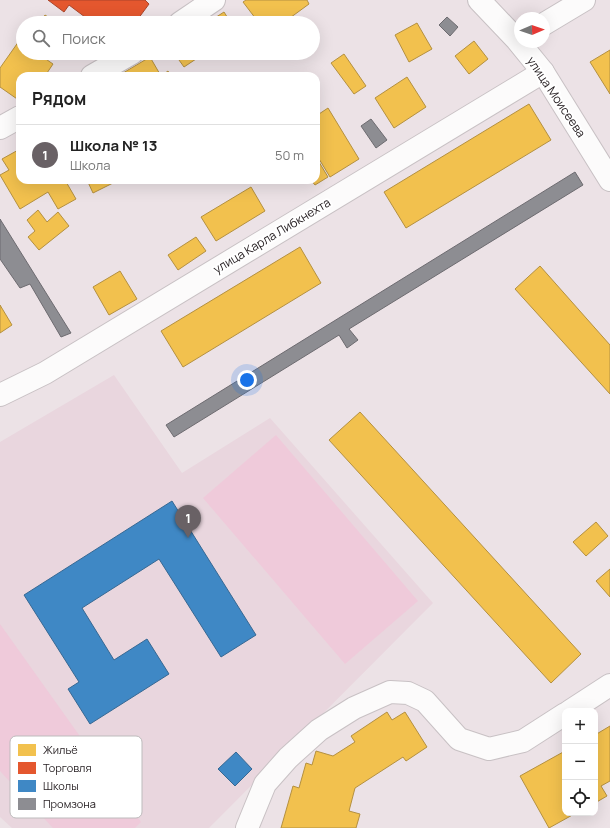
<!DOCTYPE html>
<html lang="ru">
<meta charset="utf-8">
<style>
body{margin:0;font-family:Manrope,sans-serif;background:#f2f2f2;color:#222}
.controls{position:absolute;right:12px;bottom:12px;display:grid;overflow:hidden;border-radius:8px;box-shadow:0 4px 16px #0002}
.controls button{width:36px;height:36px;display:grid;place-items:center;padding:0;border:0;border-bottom:1px solid #e0e0e0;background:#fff;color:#222;font:20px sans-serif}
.compass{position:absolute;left:514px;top:12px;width:36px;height:36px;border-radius:50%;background:#fff;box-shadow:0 4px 16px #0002;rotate:88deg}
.you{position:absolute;left:247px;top:380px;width:14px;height:14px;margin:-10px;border:3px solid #fff;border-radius:50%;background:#1a73e8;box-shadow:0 0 0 6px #1a73e833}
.badge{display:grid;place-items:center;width:26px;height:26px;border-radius:50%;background:#696165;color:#fff;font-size:13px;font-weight:700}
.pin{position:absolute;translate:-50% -33px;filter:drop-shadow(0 1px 2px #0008)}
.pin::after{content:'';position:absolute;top:21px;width:14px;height:12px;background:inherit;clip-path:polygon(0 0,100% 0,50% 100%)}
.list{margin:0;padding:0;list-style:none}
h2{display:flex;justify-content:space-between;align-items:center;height:52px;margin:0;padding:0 16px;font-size:17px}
h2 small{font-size:13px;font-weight:400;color:#767676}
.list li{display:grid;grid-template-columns:26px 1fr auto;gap:12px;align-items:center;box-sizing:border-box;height:60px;padding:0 16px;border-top:1px solid #e0e0e0}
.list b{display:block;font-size:15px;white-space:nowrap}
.list p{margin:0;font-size:13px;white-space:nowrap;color:#767676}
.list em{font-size:13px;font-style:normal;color:#767676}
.icon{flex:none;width:22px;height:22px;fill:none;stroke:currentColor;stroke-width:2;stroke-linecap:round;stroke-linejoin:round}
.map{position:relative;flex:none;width:610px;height:828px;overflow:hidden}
.search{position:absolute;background:#fff;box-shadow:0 4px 16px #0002;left:16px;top:16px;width:304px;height:44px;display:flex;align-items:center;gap:10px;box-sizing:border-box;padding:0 14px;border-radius:22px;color:#767676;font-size:15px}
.panel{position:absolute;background:#fff;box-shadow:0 4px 16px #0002;left:16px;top:72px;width:304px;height:112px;border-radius:12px}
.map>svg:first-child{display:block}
</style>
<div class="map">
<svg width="610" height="828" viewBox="0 0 610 828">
<rect width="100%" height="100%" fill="#ece2e6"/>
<path fill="#e9d6de" d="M114,375L182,473L270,418L433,603L209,828H12L0,817V442Z"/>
<g fill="#efcada">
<path d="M276,435L418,601L345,664L203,498Z"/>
<path d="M0,624L141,822L135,828H53L0,771Z"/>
</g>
<g fill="#f2c14e" stroke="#b49040">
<path d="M246,0H307L309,4L283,23H259L243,2Z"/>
<path d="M224,12L231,23H207Z"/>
<path d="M45,15L57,23H39Z"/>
<path d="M417,23L432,49L409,62L395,35Z"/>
<path d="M19,41L23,44V53H37L53,64L45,76H20V101L0,87V68Z"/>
<path d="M474,41L488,59L469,74L455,56Z"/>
<path d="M610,50V94L590,62Z"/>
<path d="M174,53H205L184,67Z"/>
<path d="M344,54L366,86L354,94L331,63Z"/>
<path d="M150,57L161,76L168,71L171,76H118Z"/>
<path d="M407,77L426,107L394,128L375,98Z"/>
<path d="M529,104L551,140L406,228L384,192Z"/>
<path d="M328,108L359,159L330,177L316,154V116Z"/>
<path d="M20,149V180H65L76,199L58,209L48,192L20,209L0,175L9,170L2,159Z"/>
<path d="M316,157L328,177L315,185L311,180H316Z"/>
<path d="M87,180H119L93,193Z"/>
<path d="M251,187L265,211L216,241L201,217Z"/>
<path d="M38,210L47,222L58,212L69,226L39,250L28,237L35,231L27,220Z"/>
<path d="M196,237L206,251L178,270L168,255Z"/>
<path d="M300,247L321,283L183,367L161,331Z"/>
<path d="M540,266L610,345V394L515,289Z"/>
<path d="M120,271L137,299L109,315L93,287Z"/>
<path d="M0,305L12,325L0,333Z"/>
<path d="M360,412L581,654L551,683L329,440Z"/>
<path d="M596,522L608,536L586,556L573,542Z"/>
<path d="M610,569V597L596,581Z"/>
<path d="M387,712L392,720L405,712L427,747L406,761L403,757L355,788L349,811L360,814L356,828H281L293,786L299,788L306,763L312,765L316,751L333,756L355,742L351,736Z"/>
<path d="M610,726V781L601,786L607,796L595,803V735Z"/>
<path d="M565,751V813H576L549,828L520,776Z"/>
</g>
<path fill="#e4572e" stroke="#aa452a" d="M48,0H145L149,4L135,23H93L69,5L64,12Z"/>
<g fill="#3f88c5" stroke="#376893">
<path d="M172,501L256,635L221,657L159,559L82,608L114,660L147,639L169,674L90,724L68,689L79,682L24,595Z"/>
<path d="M236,752L252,769L235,786L218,769Z"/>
</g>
<g fill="#8d8d92" stroke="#6d6b70">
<path d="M447,17L458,27L450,36L439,25Z"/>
<path d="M371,119L387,140L376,148L361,126Z"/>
<path d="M575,172L583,185L349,329L358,340L347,348L339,335L174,437L166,425Z"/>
<path d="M0,219L71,333L61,337L30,284L20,288L0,259Z"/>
</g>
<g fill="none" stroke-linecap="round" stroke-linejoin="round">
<defs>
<g id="minor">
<path d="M479,0L517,40L543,72L610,180"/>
<path d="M180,23L214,0"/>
<path d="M544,24L584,0"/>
<path d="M92,76L132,53"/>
<path d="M0,128L20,117"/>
<path d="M0,395L45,373L543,72"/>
<path d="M570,711L610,685"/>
<path d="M247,828L265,784L288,758L319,730L354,708L390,692L408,693L425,701L459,739L489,749L523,741L565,714"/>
</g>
</defs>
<use href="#minor" stroke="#c8c1c4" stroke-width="24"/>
<use href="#minor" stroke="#fcfbfb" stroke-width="22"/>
</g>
<g text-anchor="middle" stroke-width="4" stroke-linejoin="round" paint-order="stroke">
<g font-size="12" fill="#231c1f" stroke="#fff">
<text transform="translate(556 97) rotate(56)" y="4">улица Моисеева</text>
<text transform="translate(272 236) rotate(-31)" y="4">улица Карла Либкнехта</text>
</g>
</g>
<rect x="10" y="736" width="132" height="82" rx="6" fill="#fff" stroke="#bdbbbc" stroke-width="1"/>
<rect x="18" y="744" width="18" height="12" fill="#f2c14e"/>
<rect x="18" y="762" width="18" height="12" fill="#e4572e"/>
<rect x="18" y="780" width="18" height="12" fill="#3f88c5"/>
<rect x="18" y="798" width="18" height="12" fill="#8d8d92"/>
<g font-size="11" fill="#231c1f">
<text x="43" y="754">Жильё</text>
<text x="43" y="772">Торговля</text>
<text x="43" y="790">Школы</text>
<text x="43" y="808">Промзона</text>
</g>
</svg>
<div class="controls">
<button>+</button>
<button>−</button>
<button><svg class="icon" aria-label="locate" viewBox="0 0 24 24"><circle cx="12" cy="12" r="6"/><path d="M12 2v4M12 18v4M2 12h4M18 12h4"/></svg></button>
</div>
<svg class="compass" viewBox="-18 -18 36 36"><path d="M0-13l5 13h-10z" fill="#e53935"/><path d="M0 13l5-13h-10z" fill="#767676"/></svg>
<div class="you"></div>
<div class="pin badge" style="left:188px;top:538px">1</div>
<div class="search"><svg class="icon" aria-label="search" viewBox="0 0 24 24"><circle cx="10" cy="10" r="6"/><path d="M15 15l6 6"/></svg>Поиск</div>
<section class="panel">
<h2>Рядом<small></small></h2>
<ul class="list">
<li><span class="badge">1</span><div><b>Школа № 13</b><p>Школа</p></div><em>50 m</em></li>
</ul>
</section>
</div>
